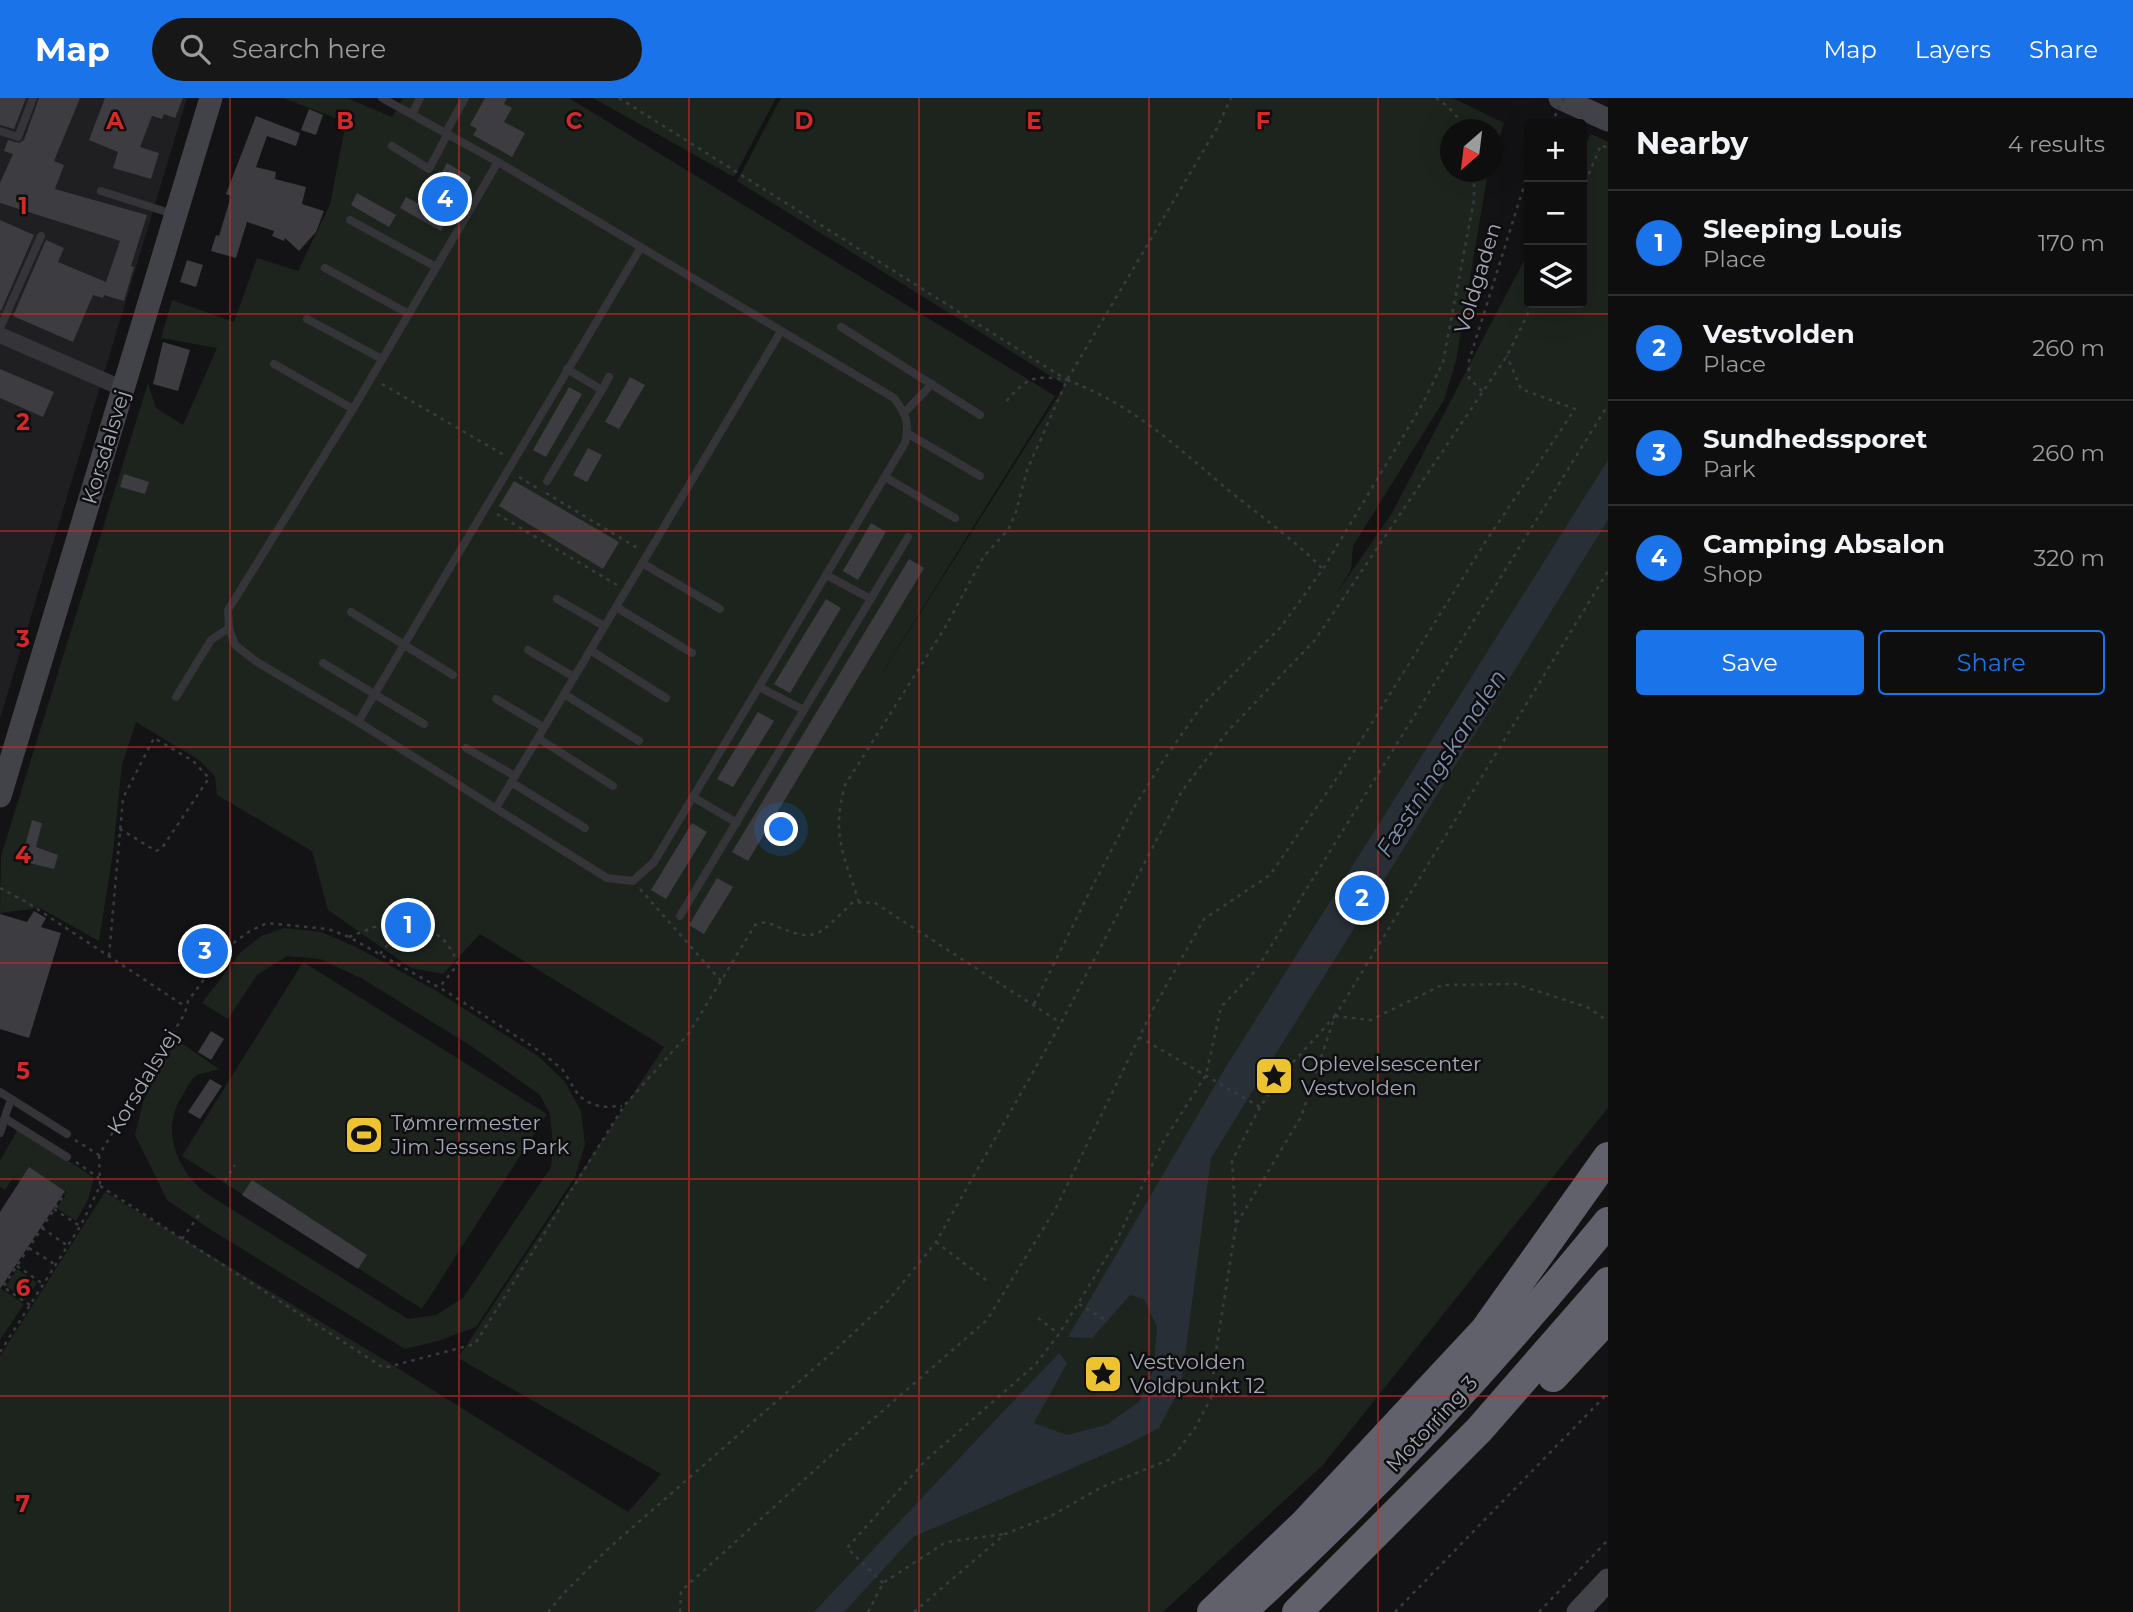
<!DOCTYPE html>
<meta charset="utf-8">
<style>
body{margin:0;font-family:Montserrat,sans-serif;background:#171718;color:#f1f3f6}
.controls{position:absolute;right:21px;top:21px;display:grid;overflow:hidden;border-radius:7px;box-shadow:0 7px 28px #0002}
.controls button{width:63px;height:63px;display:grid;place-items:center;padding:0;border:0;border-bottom:2px solid #2e2e2f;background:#0e0e0f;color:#f1f3f6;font:35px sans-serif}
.compass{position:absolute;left:1440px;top:21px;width:63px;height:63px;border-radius:50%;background:#0e0e0f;box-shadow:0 7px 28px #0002;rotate:208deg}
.you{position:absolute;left:782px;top:732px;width:24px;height:24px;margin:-18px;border:5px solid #fff;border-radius:50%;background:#1a73e8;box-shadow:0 0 0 10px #1a73e833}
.badge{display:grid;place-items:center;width:46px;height:46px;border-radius:50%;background:#1a73e8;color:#fff;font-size:23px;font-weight:700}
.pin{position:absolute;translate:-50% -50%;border:4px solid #fff;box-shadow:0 2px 7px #0006}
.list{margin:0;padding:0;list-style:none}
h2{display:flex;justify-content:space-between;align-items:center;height:91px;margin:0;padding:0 28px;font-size:30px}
h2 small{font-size:23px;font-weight:400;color:#9b9c9e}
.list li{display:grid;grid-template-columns:46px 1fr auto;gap:21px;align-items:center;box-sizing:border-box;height:105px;padding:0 28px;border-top:2px solid #2e2e2f}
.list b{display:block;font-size:26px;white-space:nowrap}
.list p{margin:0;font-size:23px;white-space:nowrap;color:#9b9c9e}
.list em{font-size:23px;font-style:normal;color:#9b9c9e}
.actions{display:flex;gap:14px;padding:21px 28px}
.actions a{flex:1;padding:16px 0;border:2px solid #1a73e8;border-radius:7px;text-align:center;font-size:24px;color:#1a73e8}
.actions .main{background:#1a73e8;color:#fff}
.icon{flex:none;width:38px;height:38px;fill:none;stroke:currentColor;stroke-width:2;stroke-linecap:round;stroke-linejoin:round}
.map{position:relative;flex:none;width:1608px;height:1514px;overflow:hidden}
header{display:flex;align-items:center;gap:42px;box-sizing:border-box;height:98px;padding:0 35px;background:#1a73e8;color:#fff}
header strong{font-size:33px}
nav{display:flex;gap:38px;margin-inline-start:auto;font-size:24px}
.search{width:490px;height:63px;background:#171718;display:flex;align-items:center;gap:18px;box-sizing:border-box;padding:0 24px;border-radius:38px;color:#9b9c9e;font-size:26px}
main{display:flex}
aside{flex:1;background:#0e0e0f}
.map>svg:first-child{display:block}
</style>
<header>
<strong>Map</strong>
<div class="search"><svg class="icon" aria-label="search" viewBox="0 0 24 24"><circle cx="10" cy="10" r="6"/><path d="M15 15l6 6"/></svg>Search here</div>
<nav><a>Map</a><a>Layers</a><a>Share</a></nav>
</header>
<main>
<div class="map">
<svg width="1608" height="1514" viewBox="0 0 1608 1514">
<rect width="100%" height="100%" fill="#131214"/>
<path fill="#1f1e21" d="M0,0H187L0,621Z"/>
<g fill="#1d241e">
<path d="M283,0H347L392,19L403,0H569L1055,298L872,591L1065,287L737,83L781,0H1453L1504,25L1493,60L1492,32H1450V74H1488L1456,263L1444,302L1353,448L1351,472L1334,499L1392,415L1529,153V205H1582V53L1591,36L1608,44V1010L1322,1368L1163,1514H0V1258L105,1094L388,1264L628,1414L661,1376L458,1260L664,949L480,836L443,876L411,870L328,812L312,753L217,697L215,678L199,662L136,624L122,667L113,754L99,843L40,810L0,815L1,758L148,285L156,310L183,327L217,250L161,240L172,202L234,224L257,160L298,173L330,106L346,24Z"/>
<path d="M593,0H776L734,79Z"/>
<path d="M284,830L321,834L356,849L435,892L538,958L565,984L581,1013L585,1047L575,1079L476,1229L438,1243L405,1251L211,1132L167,1102L135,1037L143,1004L158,972L177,942L219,971C212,974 204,974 197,977C192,980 187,989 184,995C160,1029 175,1069 204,1094L408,1221L436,1217L463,1200L551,1069L553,1048L550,1016L540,997L474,950L363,881L320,861L287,858L257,877L228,921L202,905L240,855L261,838Z"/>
<path d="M208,832L224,847L202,872L187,859Z"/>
<path d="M303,864L547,1016L422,1211L182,1058Z"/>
<path d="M19,1029L94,1080L88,1102L76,1123L57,1110L67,1094L30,1070L20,1084L13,1080L5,1092L0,1089V1063Z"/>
<path d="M17,1171L37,1185L26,1202L6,1188Z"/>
<path d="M0,1190L24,1206L0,1242Z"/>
</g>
<path fill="#292f37" d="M1608,362V422L1211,1060L1181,1288L1159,1330L1126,1347L913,1439L844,1514H814L1059,1255L1067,1265L1034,1325L1067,1337L1106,1327L1139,1304L1154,1270L1157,1229L1144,1201L1130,1197L1092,1240L1068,1239L1224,972Z"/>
<g fill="#3d3c41">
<path d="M0,0H26L14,31L0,27Z"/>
<path d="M39,0H80L54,63L64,67L55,91L147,117L131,168L134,169L124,203L104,197L103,200L93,197L73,244L13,218L46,142L64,150L58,164L106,184L120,143L0,105V85L13,56L4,53L8,42L19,45L24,42Z"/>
<path d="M105,0H183L175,20L164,16L162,21L152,18L140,49L159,55L151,81L113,70L118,54L89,42Z"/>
<path d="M485,0H507L504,6L512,10L504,24L525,35L512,59L473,37L477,31L470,27Z"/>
<path d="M309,11L323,17L316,37L301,32Z"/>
<path d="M256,18L300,35L296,48L267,38L256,69L276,74L275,81L306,89L302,106L324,113L316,134L299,153L285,140L284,143L272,138L274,133L247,124L236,160L211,153L216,137L219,138L231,98L226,96Z"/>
<path d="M447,65L471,79L441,133L400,110L406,99L423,108Z"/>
<path d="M357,95L396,117L389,129L351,107Z"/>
<path d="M0,122L34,137L1,213L0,212Z"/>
<path d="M187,162L203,167L196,189L180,184Z"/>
<path d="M163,244L190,252L178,293L153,286Z"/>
<path d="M0,271L54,294L43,319L0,300Z"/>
<path d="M630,279L645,287L619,331L605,324Z"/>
<path d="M569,289L582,296L546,359L533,352Z"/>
<path d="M588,350L602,357L587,384L573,377Z"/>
<path d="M124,376L149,384L145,396L120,389Z"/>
<path d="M514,383L619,444L603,471L499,408Z"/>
<path d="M871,425L886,434L858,482L843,473Z"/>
<path d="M909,461L924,470L748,763L732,754Z"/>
<path d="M826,501L841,510L790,595L774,586Z"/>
<path d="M758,614L774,623L733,689L717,681Z"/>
<path d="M32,722L42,725L36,749L58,757L54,771L21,763Z"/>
<path d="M692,725L707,734L666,801L651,792Z"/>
<path d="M717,780L733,789L704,836L689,827Z"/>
<path d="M34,813L46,820L41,829L61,835L29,940L0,931V816L27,824Z"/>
<path d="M211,933L224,941L211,962L198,954Z"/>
<path d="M210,981L222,988L200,1021L188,1014Z"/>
<path d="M29,1069L65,1093L0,1191V1114Z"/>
<path d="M252,1082L367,1157L358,1171L242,1097Z"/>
</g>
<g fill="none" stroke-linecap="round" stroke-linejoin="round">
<g stroke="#3a3b40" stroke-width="2.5" stroke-dasharray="3.5 5" stroke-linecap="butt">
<path d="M619,0L1067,282C1033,277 1028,278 1005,305"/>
<path d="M1436,0C1447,7 1460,19 1464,32"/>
<path d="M1582,92L1601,47L1608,50"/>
<path d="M1067,282C1133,307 1175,347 1227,391C1259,417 1293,441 1322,470"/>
<path d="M382,286L504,357"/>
<path d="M1482,293L1469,280V263L1529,72"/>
<path d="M519,379L537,390"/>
<path d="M546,395L639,451"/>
<path d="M497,416L617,487"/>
<path d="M0,790L28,805L186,909"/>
<path d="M640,791L721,883"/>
<path d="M859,804C844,758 831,736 845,687L946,528L984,458L1008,432L1016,414L1027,372L1067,282L1217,30L1231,0"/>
<path d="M349,839L377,828L399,833"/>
<path d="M380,856L399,833C434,832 444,833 458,866L439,890"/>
<path d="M109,858L123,700L154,640L193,663L209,680L162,750L156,753L120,731"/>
<path d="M1034,906L1090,793L1133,711L1163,663L1203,606L1281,529L1323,471L1422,307L1443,264L1474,102V74"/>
<path d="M1335,918L1371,922L1442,887L1515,886L1587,909L1608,923"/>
<path d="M1139,939L1260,1009"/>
<path d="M75,1042L99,1057L185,915L188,903L228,849L250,833L267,825L328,831L349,839L447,894L541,954L562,971L579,998L588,1004L601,1009L622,1008"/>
<path d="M76,1064L99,1080"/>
<path d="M225,1083L235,1067"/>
<path d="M100,1088L384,1270L475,1246L624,1008L689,935L755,827L766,824C818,846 814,841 853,804L875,805L1061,925"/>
<path d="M54,1111L80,1128"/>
<path d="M1237,1125L1301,1019L1335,918L1608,473"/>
<path d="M42,1130L68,1148"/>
<path d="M182,1141L201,1114"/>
<path d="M936,1144L986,1182"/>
<path d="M29,1150L56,1167"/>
<path d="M17,1168L43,1186"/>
<path d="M1079,1206L1107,1223"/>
<path d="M30,1207L3,1189L65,1095"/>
<path d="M1038,1220L1059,1236"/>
<path d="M0,1254L81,1127L100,1088L99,1057"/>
<path d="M883,1485L847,1450L926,1362L1035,1267L1059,1236L1116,1144L1163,1044L1206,977L1221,909L1256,872L1608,307"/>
<path d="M548,1514L564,1495L609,1450L833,1254L888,1203L936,1144L1061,925L1182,693L1228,633L1315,542L1507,258L1533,205"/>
<path d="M680,1514L681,1493L826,1362L987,1222L1056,1110L1153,911L1204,821L1270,777L1341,674L1486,443L1575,311L1521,291L1507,258"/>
<path d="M868,1514L883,1485L946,1444L1005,1436"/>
<path d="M914,1514L1005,1436L1051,1418L1102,1389L1171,1361L1195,1330L1211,1300L1215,1259L1236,1127L1232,1063L1260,1009L1288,970L1335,918"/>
<path d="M1395,1514L1608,1295"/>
<path d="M1539,1514L1608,1442"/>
</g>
<g stroke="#343439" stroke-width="8">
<path d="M382,0L498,64L894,300C906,316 910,325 905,345L654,764L633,783L607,780L358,624L641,149"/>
<path d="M412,16L420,0"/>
<path d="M0,33L18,39L33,0"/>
<path d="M446,34L465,0"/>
<path d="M392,48L429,71L448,35"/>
<path d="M101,93L173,116"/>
<path d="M350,122L436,169"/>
<path d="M325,170L409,216"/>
<path d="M307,221L382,261"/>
<path d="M841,229L980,317"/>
<path d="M0,230L41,138"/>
<path d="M274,266L353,311"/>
<path d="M602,292L609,279"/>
<path d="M905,314L932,286"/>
<path d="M907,335L980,378"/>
<path d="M885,379L955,420"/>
<path d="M547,383L602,292L567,271"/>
<path d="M642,465L720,511"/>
<path d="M826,477L871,501"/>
<path d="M557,501L604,528"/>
<path d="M616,509L692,555"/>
<path d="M351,514L453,577"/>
<path d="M528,552L574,579"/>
<path d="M590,552L666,600"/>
<path d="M323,565L424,626"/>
<path d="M759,589L804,612"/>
<path d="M564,596L639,643"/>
<path d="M176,599L211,542L229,530"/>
<path d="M496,601L543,629"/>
<path d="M358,624L257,564L235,547L229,530L228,512L353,311L498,64"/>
<path d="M538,640L613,688"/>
<path d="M466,650L515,678"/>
<path d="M511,684L585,730"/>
<path d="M693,699L737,725"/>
<path d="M496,710L781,233"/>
<path d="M680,818L908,439"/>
<path d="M0,994L67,1036"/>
<path d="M6,1021L67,1059"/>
<path d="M0,1035C5,1023 5,1012 12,1002"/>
</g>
<path stroke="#343439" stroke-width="16" d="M0,237L124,291"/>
<g stroke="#424349" stroke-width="23">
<path d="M1560,0L1608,22"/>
<path d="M0,698L211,0"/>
<path d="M1578,1514L1608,1482"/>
</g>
<g stroke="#60616a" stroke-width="30">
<path d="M1553,1279L1608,1220"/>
<path d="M1212,1514L1305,1425L1485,1232L1608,1059"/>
<path d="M1241,1514C1374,1394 1495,1263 1608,1124"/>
<path d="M1297,1514L1479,1332L1608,1184"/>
</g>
<path stroke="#3a3b40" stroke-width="2.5" stroke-dasharray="3.5 5" stroke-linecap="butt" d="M1551,26L1564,0"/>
</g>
<path fill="none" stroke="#d62828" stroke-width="2" stroke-opacity="0.55" d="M230,0V1514M459,0V1514M689,0V1514M919,0V1514M1149,0V1514M1378,0V1514M0,216H1608M0,433H1608M0,649H1608M0,865H1608M0,1081H1608M0,1298H1608"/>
<defs>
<symbol id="sight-square" viewBox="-11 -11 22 22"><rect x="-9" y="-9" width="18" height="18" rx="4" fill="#edc331" stroke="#0e0d0f"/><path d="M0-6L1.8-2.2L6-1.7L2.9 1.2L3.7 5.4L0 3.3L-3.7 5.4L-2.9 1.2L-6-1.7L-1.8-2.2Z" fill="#111"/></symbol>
<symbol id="stadium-square" viewBox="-11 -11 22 22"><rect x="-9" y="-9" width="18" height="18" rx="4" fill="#edc331" stroke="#0e0d0f"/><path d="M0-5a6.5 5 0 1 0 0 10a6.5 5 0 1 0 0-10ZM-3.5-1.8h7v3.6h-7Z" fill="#111"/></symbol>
</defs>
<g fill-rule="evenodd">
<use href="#sight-square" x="1252" y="956" width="44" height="44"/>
<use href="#stadium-square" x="342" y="1015" width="44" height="44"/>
<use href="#sight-square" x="1081" y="1254" width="44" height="44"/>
</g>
<g text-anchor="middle" stroke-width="5" stroke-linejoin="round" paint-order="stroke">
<g font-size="21" fill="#a4a7b4" stroke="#0e0d0f">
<text transform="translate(1478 180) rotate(-73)" y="7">Voldgaden</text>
<text transform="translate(106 349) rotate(-73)" y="7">Korsdalsvej</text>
<text transform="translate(143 984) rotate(-59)" y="7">Korsdalsvej</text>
<text transform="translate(1432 1326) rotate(-47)" y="7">Motorring 3</text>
</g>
<g font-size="21" fill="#a4a7b4" stroke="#0e0d0f" text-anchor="start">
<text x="1301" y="973">Oplevelsescenter<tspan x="1301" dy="24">Vestvolden</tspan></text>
<text x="391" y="1032">Tømrermester<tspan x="391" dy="24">Jim Jessens Park</tspan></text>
<text x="1130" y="1271">Vestvolden<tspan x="1130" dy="24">Voldpunkt 12</tspan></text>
</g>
<g font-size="23" font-style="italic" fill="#7b91af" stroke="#0e0d0f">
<text transform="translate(1441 665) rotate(-57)" y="8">Fæstningskanalen</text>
</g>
</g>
<g font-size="23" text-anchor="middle" font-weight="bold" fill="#d62828" stroke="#0e0d0f" stroke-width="5" stroke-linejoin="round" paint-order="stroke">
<text x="115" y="31">A</text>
<text x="345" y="31">B</text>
<text x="574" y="31">C</text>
<text x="804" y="31">D</text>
<text x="1034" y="31">E</text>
<text x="1263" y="31">F</text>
<text x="23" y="116">1</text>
<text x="23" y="332">2</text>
<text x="23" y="549">3</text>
<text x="23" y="765">4</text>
<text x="23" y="981">5</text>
<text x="23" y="1198">6</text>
<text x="23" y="1414">7</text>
</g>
</svg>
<div class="controls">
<button>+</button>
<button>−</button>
<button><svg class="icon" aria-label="layers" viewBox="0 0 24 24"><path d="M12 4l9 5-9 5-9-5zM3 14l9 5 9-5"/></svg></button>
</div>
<svg class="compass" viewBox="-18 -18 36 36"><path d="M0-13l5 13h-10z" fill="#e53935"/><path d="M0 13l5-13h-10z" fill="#9b9c9e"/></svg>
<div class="you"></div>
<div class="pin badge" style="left:408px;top:827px">1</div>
<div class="pin badge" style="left:1362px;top:800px">2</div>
<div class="pin badge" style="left:205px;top:853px">3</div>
<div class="pin badge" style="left:445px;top:101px">4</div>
</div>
<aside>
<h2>Nearby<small>4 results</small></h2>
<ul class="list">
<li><span class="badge">1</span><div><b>Sleeping Louis</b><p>Place</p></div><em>170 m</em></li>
<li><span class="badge">2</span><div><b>Vestvolden</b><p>Place</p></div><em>260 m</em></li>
<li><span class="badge">3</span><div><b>Sundhedssporet</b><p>Park</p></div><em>260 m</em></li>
<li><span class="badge">4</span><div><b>Camping Absalon</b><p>Shop</p></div><em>320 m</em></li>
</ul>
<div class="actions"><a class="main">Save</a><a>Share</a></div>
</aside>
</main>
